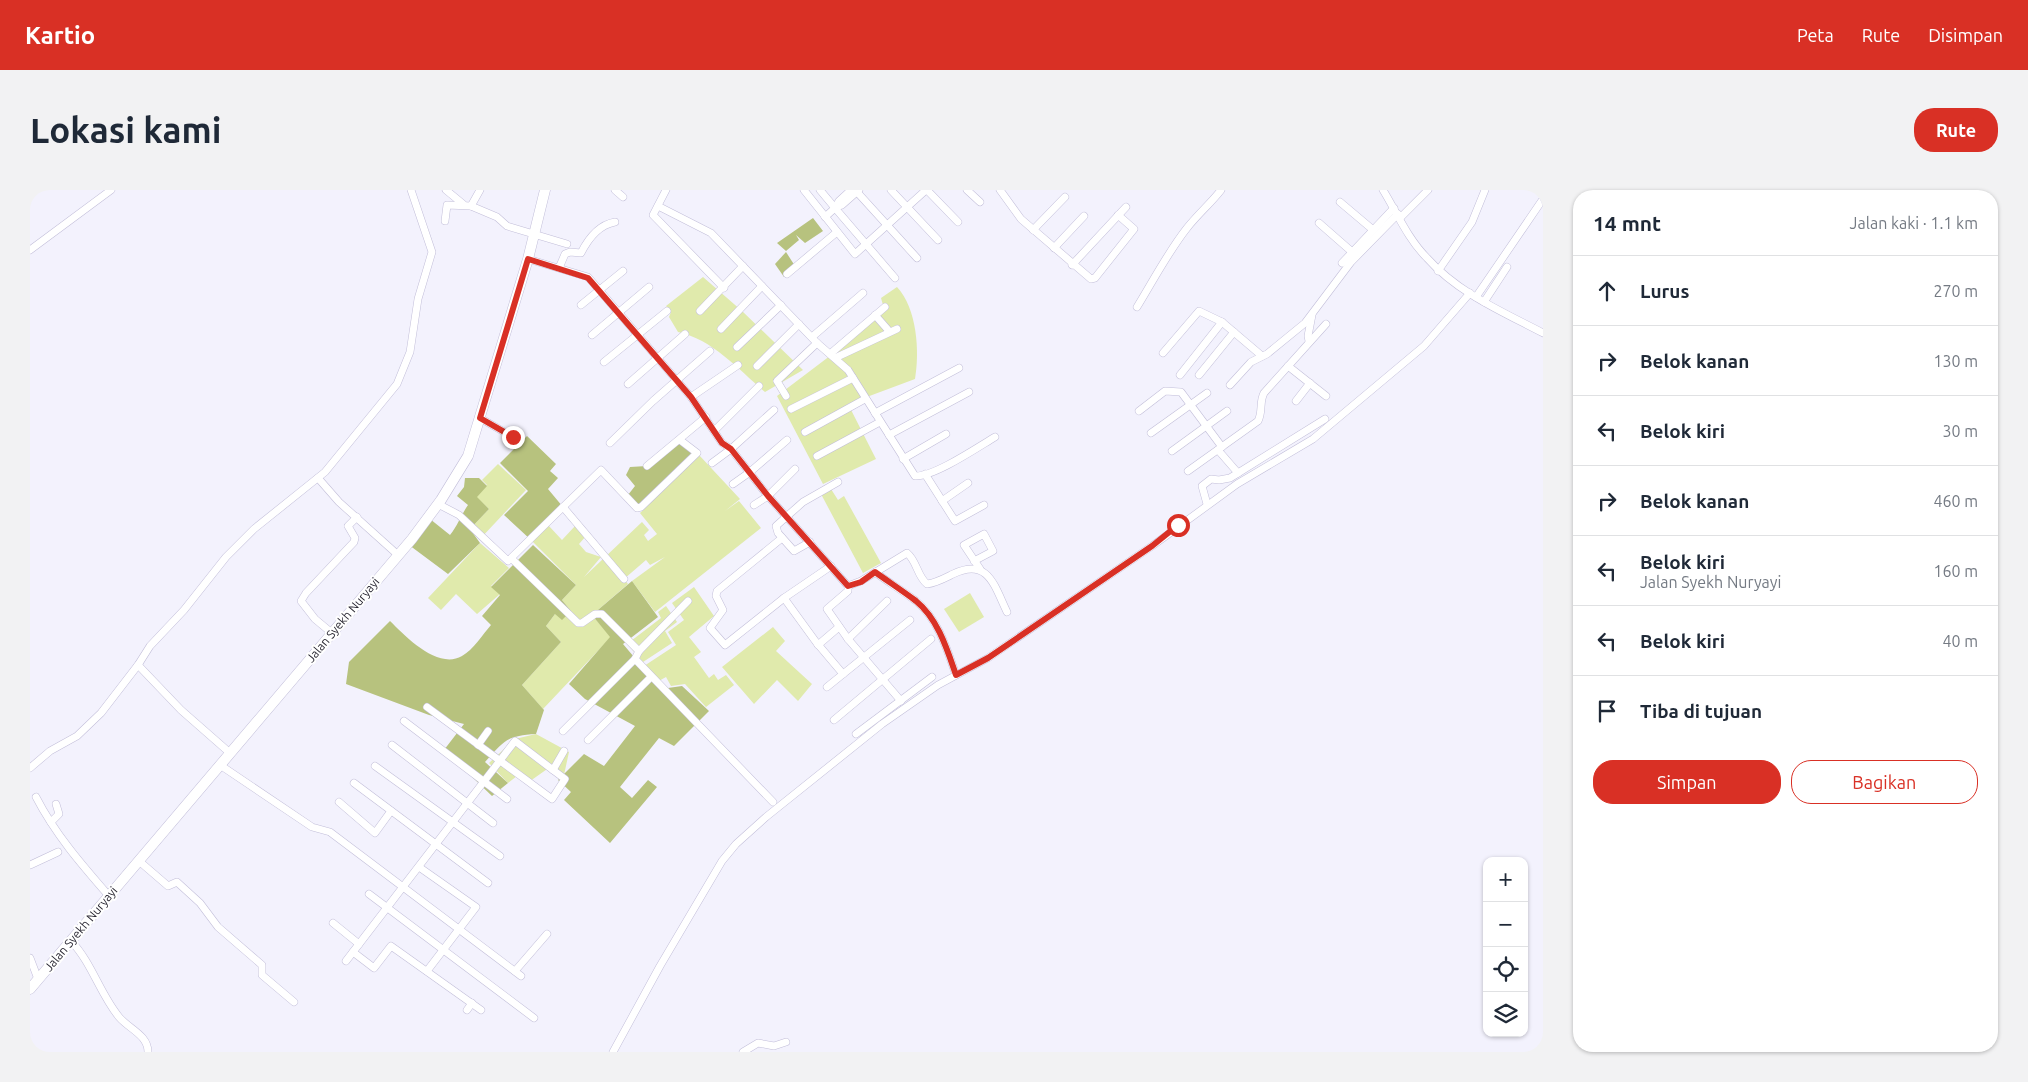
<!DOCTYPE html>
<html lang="id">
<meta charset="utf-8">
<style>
body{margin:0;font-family:Ubuntu,sans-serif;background:#f2f2f3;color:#1f2937}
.controls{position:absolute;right:15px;bottom:15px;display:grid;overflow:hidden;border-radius:10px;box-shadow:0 1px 4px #0004}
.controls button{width:45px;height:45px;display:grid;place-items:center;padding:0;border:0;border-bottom:1px solid #e0e1e3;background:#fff;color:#1f2937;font:25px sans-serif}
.stop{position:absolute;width:15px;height:15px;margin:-11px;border:4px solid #d93025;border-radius:50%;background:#fff}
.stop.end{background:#d93025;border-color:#fff;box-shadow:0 1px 5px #0008}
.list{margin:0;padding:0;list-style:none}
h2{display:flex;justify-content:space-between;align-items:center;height:65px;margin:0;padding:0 20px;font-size:21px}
h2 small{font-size:16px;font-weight:400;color:#747a83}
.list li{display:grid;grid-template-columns:32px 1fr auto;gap:15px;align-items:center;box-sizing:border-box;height:70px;padding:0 20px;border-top:1px solid #e0e1e3}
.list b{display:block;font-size:19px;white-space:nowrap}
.list p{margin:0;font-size:16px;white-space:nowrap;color:#747a83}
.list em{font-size:16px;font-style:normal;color:#747a83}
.actions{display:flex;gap:10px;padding:15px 20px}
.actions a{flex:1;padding:11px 0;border:1px solid #d93025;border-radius:20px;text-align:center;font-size:18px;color:#d93025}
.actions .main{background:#d93025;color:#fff}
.icon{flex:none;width:28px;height:28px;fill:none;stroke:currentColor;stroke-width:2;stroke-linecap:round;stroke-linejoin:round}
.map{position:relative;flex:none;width:1513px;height:862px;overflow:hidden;border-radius:20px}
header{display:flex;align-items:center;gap:30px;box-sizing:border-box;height:70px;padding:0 25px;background:#d93025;color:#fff}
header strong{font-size:24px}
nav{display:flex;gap:28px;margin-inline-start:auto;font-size:18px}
.intro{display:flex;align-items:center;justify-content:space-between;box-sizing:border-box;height:120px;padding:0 30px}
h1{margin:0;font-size:35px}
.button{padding:12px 22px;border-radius:20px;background:#d93025;color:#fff;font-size:18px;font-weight:700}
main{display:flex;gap:30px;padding:0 30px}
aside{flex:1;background:#fff;border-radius:20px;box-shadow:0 1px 4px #0004}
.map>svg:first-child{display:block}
</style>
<header>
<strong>Kartio</strong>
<nav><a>Peta</a><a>Rute</a><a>Disimpan</a></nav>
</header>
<div class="intro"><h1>Lokasi kami</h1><a class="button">Rute</a></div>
<main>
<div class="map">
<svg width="1513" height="862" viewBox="0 0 1513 862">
<rect width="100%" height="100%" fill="#f3f2fd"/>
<g fill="#e0eaac">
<path d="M673,87L712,121L773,180L735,202C709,180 682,149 648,142L639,127L641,122L636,116Z"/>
<path d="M867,97C887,118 890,162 885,189L818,214L846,269L793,294L747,206L817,153L853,115L851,108Z"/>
<path d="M669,265L710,309L695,321L709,311L731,338L625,422L602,391L635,367L620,375L616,370L594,389L598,394L562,425L581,447L513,519L492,495L531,452L516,436L525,424L541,421L532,410L546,395L501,350L518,335L532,350L546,335L556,346L549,354L556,362L571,367L554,387L612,332L619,340L614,345L618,351L627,344L610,323Z"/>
<path d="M468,274L496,300L450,349L440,339L459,319L446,307L457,295L452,290Z"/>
<path d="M801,299L808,310L814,306L851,373L833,383L791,304Z"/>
<path d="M450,353L479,378L461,396L470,404L447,424L426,404L411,420L398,408Z"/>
<path d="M664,397L684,426L659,447L671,462L664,467L679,488L684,484L688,490L696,485L704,495L676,517L655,494L641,496L636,487L627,492L614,476L646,455L638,442L654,430L642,413Z"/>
<path d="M940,403L954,427L929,442L914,419Z"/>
<path d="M636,416L647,432L635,441L642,453L613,472L597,454L631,428L628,422Z"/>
<path d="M743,437L755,451L746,461L782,494L768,511L747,490L724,514L692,477Z"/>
<path d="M506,544L539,562L534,585L520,577L496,594L487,586L478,593L459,573L485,549Z"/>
</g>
<g fill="#b7c27e">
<path d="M783,28L793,41L775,53L766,45L769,50L756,61L747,53Z"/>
<path d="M756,62L765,76L754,87L745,74Z"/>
<path d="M497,246L526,274L520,281L528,288L518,299L533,317L501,350L474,325L498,301L470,273Z"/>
<path d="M650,252L666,262L608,316L598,305L605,296L596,285L600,277L617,276Z"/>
<path d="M435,288H449L457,296L447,307L459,319L440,339L450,353L418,384L379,355L400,329L420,345C428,335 431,325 438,315L427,306L434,297Z"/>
<path d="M503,355L546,395L532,410L541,421L532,430L525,424L516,436L531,452L492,495L514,520L506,544C476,546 475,550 455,572L478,593L462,606L414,560L434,534L399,525L316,494L319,472L360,431C376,447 408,480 432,466C443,460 453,444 461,435L452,426L470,405L461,397Z"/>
<path d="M602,391L628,427L593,454L631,499L652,496L679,521L644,556L629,548L590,597L602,608L618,590L627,597L580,653L534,610L541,602L528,590L554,564L574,576L605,536L555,509L539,494L580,447L562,425Z"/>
</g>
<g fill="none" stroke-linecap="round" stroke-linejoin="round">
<defs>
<g id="minor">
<path d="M416,0L433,14"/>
<path d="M585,0L593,7"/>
<path d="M636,0L623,25L694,98"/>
<path d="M774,0L825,64L896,0"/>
<path d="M790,0L805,18L795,27"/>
<path d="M821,0L809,11L805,18L865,88"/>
<path d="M861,0L908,50"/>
<path d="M897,0L928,32"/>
<path d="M937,0L950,12"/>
<path d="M970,0L991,29L1061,89L1065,88L1104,39L1088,25"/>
<path d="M1353,0C1367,23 1378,49 1397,68C1428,103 1473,122 1513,143"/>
<path d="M827,2L887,68"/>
<path d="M1310,12L1342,39"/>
<path d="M441,16L450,0"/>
<path d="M628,16L681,43L787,153L818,180L885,286C904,287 948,257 965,247"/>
<path d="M808,16L812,15L829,0"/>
<path d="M1370,28L1398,0"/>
<path d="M415,31L417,15L441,16L467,27L477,36L537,54"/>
<path d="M1289,33L1321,61"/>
<path d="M1003,40L1035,7"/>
<path d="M1024,58L1054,26"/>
<path d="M0,60L81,0"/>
<path d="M498,69L558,87L661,207L692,253L701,259L738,306L818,396V401L797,419L818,449L871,511"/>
<path d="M1312,73L1364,18"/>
<path d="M1042,75L1096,17"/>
<path d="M529,78L535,64L540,62L551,63C558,49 568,35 585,32"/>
<path d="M1408,81L1442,32L1455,0"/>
<path d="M757,84L807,42"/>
<path d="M1446,107L1513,9"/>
<path d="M1454,112L1477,77"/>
<path d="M551,115L593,81"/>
<path d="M1107,117C1123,91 1138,62 1157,38C1168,24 1181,13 1191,0"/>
<path d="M670,121L713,76"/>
<path d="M845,125L859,141"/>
<path d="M691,139L732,96"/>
<path d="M562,145L619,97"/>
<path d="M782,147L833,103"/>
<path d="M1279,151L1278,146L1282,125"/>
<path d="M707,157L751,115"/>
<path d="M1133,163L1169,121L1192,132L1232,166"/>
<path d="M800,164L855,117"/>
<path d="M805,168L867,139"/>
<path d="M574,172L637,121"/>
<path d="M727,176L769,134"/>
<path d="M1258,176L1296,206"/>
<path d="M1150,185L1192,132"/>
<path d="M1169,185L1204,142"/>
<path d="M598,194L655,144"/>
<path d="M1200,195L1221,172L1237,164L1275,133L1321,72L1368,24"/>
<path d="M756,206L747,191L787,153"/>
<path d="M661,207L708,175"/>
<path d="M1266,211L1280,193"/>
<path d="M761,219L823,188"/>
<path d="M1109,221L1135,201L1151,202L1192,257"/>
<path d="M845,223L929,178"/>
<path d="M450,228L483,247"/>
<path d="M685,240L729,196"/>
<path d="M775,242L835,209"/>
<path d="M1121,243L1177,203"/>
<path d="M859,245L939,202"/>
<path d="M580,253L623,211L680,161"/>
<path d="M1188,260L1208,283"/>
<path d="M1142,261L1197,221"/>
<path d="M787,266L850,232"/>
<path d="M873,269L916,244"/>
<path d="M682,273L701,259L744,220"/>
<path d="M617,276L676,227"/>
<path d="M1158,281L1228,231C1233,222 1229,212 1234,203L1296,134"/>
<path d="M895,284L925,331L954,315"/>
<path d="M288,288L309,312L368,365"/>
<path d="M703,294L720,282L757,250"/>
<path d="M912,311L938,293"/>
<path d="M408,314L429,325L478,371L533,317"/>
<path d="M1177,314L1172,296L1181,289L1189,290L1200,288L1295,229"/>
<path d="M724,315L738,306L765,279"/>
<path d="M752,348L687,401L686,406L693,420L680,438L695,455L754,408L801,376"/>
<path d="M780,352L764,361L748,343L746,336L773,312L808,292"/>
<path d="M482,369L548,433H552L565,424H572L609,461"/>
<path d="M944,371L963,361L954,344L934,355L950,379"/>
<path d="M845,382C858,392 873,401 886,411C908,429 917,459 926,485"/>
<path d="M594,389L533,317L571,280L607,318L611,317L667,263L650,250"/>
<path d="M818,396L831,391L877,363C887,371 887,386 897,394C906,393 915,388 923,384C958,367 964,395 977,422"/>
<path d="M754,408L786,452L813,484"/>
<path d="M658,411L609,461L605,469L743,612"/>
<path d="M303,444L285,429L271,411L276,403L324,352L325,348L318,336L327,327"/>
<path d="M818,449L857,411"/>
<path d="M788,455L809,437"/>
<path d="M108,475L151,520L200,563"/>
<path d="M797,497L880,430"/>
<path d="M397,517L522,609L535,589L523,580"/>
<path d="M804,530L901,449"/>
<path d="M374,531L477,609"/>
<path d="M533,541L605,469"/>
<path d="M826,544L902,487"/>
<path d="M558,550L621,487"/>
<path d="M362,555L463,633"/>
<path d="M448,555L458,541"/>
<path d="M190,575L282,637L300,642L491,786"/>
<path d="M345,576L470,666"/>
<path d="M0,578L20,561L47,546L71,523L108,475L120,456L154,420L196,367L224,339L295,282L367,194L380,162L388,109L402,62L381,0"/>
<path d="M324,593L458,693"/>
<path d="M6,607C25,644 52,675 79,706"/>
<path d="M309,612L345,643L361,621"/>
<path d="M21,632L29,624L26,614"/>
<path d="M109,671L138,696L147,692L170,713L188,737L232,775V785L264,812"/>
<path d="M0,675L28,662"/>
<path d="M389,677L446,717L397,781"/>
<path d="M339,704L504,828"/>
<path d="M303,733L329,754"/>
<path d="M41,751C62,773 70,804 89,827C99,839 118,845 118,862"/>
<path d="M323,762L344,778L361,756L451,820"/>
<path d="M0,768L8,789"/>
<path d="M316,771L485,551L523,580L534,561"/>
<path d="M485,781L517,744"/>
<path d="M437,820L442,813"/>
<path d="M583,862L630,776L692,671L706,654L736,627L852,534L908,495L958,468L1122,356L1207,294L1283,249L1394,156L1440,103"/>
<path d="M713,862L728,853L744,856L756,852"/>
</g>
<path id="secondary" d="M0,799L382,349L411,310L438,266L498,69L515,0"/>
</defs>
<use href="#minor" stroke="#c2bed9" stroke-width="8"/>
<use href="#secondary" stroke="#c2bed9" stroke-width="11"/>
<use href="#minor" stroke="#fff" stroke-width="7"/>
<use href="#secondary" stroke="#fff" stroke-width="10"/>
</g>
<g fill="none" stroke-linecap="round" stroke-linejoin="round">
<path stroke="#d93025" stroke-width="6" d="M483,247L450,228L498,69L558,88L661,207L692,253L701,259L738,306L818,396L831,392L845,382C859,392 873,401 886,411C908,429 917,459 926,485L958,468L1122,356L1148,335"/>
</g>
<g text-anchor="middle" stroke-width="4" stroke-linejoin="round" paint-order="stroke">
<g font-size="12" fill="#282631" stroke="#fff">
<text transform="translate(313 430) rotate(-50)" y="4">Jalan Syekh Nuryayi</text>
<text transform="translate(51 739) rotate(-50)" y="4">Jalan Syekh Nuryayi</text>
</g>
</g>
</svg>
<div class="controls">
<button>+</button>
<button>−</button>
<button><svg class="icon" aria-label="locate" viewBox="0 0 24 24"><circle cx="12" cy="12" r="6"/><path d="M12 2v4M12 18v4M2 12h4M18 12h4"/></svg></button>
<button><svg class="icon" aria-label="layers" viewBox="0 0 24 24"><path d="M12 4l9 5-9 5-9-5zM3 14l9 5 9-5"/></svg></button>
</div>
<div class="stop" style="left:1148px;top:335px"></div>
<div class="stop end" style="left:483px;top:247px"></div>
</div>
<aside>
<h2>14 mnt<small>Jalan kaki · 1.1 km</small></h2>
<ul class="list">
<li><svg class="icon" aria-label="ahead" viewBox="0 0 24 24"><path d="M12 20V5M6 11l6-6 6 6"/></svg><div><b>Lurus</b></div><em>270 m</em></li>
<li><svg class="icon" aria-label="right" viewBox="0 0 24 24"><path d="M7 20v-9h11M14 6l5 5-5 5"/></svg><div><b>Belok kanan</b></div><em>130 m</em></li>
<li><svg class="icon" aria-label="left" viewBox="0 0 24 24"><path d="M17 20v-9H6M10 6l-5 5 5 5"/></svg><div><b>Belok kiri</b></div><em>30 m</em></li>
<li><svg class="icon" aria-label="right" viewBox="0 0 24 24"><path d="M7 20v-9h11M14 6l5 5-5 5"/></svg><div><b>Belok kanan</b></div><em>460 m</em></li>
<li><svg class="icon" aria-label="left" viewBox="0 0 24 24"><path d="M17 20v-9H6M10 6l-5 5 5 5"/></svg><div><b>Belok kiri</b><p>Jalan Syekh Nuryayi</p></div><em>160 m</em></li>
<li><svg class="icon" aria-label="left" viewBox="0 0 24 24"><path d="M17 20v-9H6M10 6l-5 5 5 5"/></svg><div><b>Belok kiri</b></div><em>40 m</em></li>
<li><svg class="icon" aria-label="arrive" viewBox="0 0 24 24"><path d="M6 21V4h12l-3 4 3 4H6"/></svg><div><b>Tiba di tujuan</b></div></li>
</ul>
<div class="actions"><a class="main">Simpan</a><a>Bagikan</a></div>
</aside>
</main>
